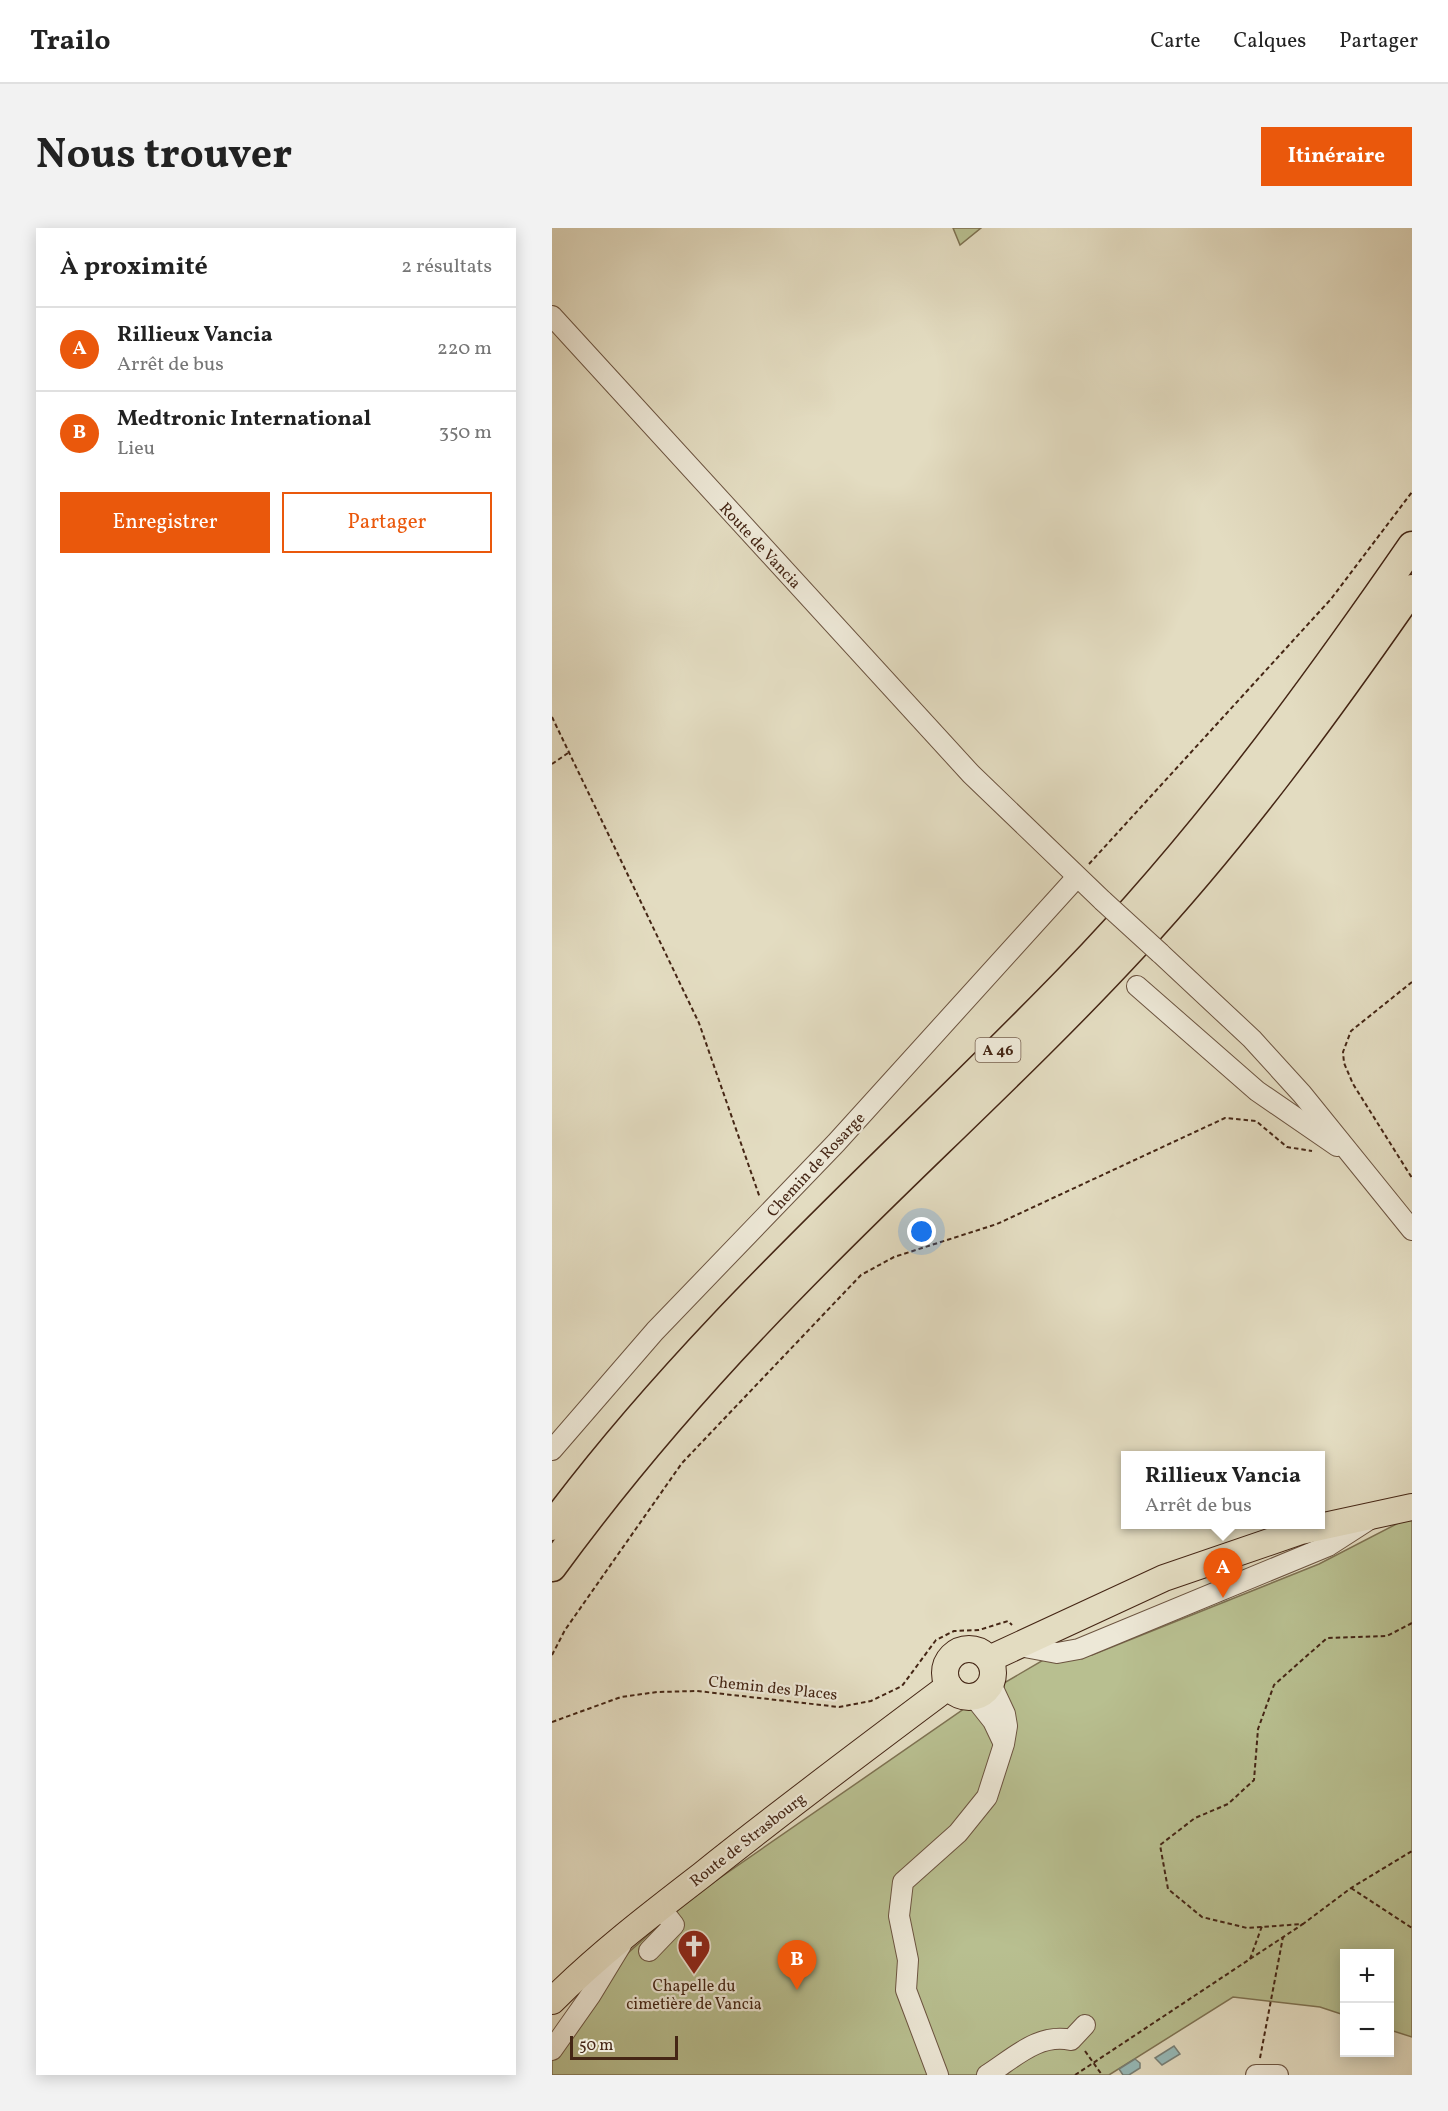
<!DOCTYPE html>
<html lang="fr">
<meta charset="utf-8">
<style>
body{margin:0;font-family:Vollkorn,serif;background:#f2f2f2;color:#222}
.controls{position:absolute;right:18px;bottom:18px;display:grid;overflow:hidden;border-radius:0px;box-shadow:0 3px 15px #0003}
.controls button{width:54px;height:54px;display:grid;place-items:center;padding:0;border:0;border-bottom:2px solid #e0e0e0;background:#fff;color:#222;font:30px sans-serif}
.scale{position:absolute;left:18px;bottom:15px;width:108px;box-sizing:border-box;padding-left:6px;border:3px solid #452615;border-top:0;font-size:16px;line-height:21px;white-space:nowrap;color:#452615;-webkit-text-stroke:4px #ede8d7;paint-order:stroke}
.you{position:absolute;left:370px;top:1004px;width:21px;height:21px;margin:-15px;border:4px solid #fff;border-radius:50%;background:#1a73e8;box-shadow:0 0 0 9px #1a73e833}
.badge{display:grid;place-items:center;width:39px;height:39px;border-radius:50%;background:#ea580c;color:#fff;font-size:20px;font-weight:700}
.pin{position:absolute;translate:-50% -50px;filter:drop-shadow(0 2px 3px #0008)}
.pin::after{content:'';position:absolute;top:32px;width:21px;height:18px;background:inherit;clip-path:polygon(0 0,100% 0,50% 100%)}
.popup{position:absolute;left:569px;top:1223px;width:204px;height:78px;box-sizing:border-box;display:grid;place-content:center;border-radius:0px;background:#fff;filter:drop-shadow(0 2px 4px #0005);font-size:20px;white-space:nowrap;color:#767676}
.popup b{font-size:22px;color:#222}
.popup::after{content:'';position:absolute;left:50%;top:100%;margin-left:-12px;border:12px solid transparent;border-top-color:#fff}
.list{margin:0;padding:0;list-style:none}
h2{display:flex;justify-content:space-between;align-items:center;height:78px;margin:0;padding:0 24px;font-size:26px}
h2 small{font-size:20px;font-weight:400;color:#767676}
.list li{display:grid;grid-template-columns:39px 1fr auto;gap:18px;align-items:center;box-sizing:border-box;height:84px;padding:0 24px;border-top:2px solid #e0e0e0}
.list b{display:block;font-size:22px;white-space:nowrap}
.list p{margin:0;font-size:20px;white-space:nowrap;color:#767676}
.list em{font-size:20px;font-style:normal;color:#767676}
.actions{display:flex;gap:12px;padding:18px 24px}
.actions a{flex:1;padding:14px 0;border:2px solid #ea580c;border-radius:0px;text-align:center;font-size:21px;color:#ea580c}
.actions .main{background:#ea580c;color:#fff}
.map{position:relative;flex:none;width:860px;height:1847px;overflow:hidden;border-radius:0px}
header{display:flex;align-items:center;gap:36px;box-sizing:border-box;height:84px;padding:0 30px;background:#fff;border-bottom:2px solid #e0e0e0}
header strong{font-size:28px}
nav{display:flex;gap:33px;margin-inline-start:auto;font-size:21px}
.intro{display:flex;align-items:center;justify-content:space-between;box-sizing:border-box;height:144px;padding:0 36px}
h1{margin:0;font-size:42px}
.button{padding:15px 27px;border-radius:0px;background:#ea580c;color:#fff;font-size:21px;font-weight:700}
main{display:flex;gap:36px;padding:0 36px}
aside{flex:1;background:#fff;border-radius:0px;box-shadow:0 3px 15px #0003}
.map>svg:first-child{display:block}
</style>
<header>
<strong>Trailo</strong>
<nav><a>Carte</a><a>Calques</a><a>Partager</a></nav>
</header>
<div class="intro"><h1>Nous trouver</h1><a class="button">Itinéraire</a></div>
<main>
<aside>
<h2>À proximité<small>2 résultats</small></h2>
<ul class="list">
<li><span class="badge">A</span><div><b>Rillieux Vancia</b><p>Arrêt de bus</p></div><em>220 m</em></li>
<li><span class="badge">B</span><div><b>Medtronic International</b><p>Lieu</p></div><em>350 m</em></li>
</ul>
<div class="actions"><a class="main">Enregistrer</a><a>Partager</a></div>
</aside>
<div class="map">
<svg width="860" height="1847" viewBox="0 0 860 1847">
<rect width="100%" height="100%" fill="#e3dcc1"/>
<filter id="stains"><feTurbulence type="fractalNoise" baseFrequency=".00333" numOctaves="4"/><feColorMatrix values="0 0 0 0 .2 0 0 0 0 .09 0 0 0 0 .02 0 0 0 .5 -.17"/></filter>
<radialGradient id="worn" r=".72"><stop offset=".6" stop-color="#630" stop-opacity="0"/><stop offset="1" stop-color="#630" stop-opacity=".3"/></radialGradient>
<g fill="#b8bf90" stroke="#7e7252" stroke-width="1.5">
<path d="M401,0H429L408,17Z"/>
<path d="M860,1288V1809L838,1802V1726H792V1787L768,1779L681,1769L557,1847H0V1832L76,1725L133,1674L435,1465L493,1431L540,1427L767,1336Z"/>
</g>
<g fill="#96bab9" stroke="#767f77" stroke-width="1.5">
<path d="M622,1818L628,1826L610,1837L603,1830Z"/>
<path d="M583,1831L588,1835V1840L577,1847H571L567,1841Z"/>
</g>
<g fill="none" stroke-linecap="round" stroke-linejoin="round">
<defs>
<g id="minor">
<path d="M0,88L419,546L551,673"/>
<path d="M608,725L700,811L750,866L860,1002"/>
<path d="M585,758L705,863L785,918"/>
<path d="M0,1222L103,1103L284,915L525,649"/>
<path d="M467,1418L505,1425L527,1421L776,1318L821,1289"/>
<path d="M422,1469L441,1493L451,1514"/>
<path d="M97,1723L122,1697L108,1679"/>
<path d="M0,1822L38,1768L69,1717"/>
<path d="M386,1847L354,1762L356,1732L347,1688L351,1654L406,1605L435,1569L452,1516L455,1498L453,1486L439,1456"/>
<path d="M435,1847C462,1830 486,1805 519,1812L533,1797"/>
<path d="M704,1847H726"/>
</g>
<g id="major">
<circle cx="417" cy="1445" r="24"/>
<path d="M437,1431L612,1350L749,1303L860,1279"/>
<path d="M0,1773C46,1727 98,1687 150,1647C231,1582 314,1520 397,1458"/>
</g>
<g id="highway">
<path d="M0,1298C151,1095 343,931 518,750C647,617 755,470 860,318"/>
<path d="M0,1339C71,1242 150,1151 234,1065C348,947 471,838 582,718C685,607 774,485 860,361"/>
</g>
</defs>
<use href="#minor" stroke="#6c5440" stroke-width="22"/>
<use href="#major" stroke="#452615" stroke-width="28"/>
<use href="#highway" stroke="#452615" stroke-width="31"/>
<g stroke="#452615" stroke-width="2" stroke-dasharray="4.5 3" stroke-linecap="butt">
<path d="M0,489L147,795L208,970"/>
<path d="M0,536L16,525"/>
<path d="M537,636L779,371L860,264"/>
<path d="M860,754L799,803L791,824L792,835L801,856L860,950"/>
<path d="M860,1395L835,1408L775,1410L722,1457L706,1501L702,1552L676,1576L643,1590L608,1617L616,1661L650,1689L695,1700L751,1696L799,1660L860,1623"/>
<path d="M0,1427L13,1402L130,1235L309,1047L342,1029L445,996L673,890L704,893L735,919L760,923"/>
<path d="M0,1494L69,1469L105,1464L145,1463L287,1479L319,1473L350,1458L384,1412L402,1403L427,1402L456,1393L460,1397"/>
<path d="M799,1660L860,1700"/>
<path d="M698,1731L751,1696"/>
<path d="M533,1823L550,1847"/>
<path d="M708,1830L731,1709"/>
<path d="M523,1847L698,1731L710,1698"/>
</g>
<use href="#minor" stroke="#ede8d7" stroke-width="20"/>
<use href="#major" stroke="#e3dcc1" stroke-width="26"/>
<use href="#highway" stroke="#e3dcc1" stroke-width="28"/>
<defs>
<path id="minor-bridge" d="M551,673L608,725"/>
</defs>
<use href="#minor-bridge" stroke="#6c5440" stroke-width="22" stroke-linecap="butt"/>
<use href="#minor-bridge" stroke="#ede8d7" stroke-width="20"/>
</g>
<defs>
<symbol id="church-pin" viewBox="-11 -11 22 30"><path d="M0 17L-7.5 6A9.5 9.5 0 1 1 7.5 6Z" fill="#8f2418" stroke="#ede8d7"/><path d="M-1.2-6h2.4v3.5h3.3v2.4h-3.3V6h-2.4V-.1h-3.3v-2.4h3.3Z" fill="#fff"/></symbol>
</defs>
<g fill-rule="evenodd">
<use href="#church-pin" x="123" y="1699" width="38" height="52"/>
</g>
<g text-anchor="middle" stroke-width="4.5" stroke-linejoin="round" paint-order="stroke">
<rect fill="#ede8d7" stroke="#77604f" stroke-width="1.5" x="423.5" y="810" width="45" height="24" rx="4.5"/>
<g font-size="15" font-weight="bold" fill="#452615">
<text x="446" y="827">A 46</text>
</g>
<g font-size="16" fill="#452615" stroke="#ede8d7">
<text transform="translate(209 317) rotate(47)" y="6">Route de Vancia</text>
<text transform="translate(263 936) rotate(-47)" y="6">Chemin de Rosarge</text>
<text transform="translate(221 1459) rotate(6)" y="6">Chemin des Places</text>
<text transform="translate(195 1611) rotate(-38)" y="6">Route de Strasbourg</text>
</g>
<g font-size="16" fill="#452615" stroke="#ede8d7">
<text x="142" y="1763">Chapelle du<tspan x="142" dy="18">cimetière de Vancia</tspan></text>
</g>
</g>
<rect width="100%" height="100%" filter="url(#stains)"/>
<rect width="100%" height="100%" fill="url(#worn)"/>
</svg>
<div class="controls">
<button>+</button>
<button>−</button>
</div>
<div class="scale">50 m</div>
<div class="you"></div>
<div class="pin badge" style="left:671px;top:1370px">A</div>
<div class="popup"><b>Rillieux Vancia</b>Arrêt de bus</div>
<div class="pin badge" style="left:245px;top:1762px">B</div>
</div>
</main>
